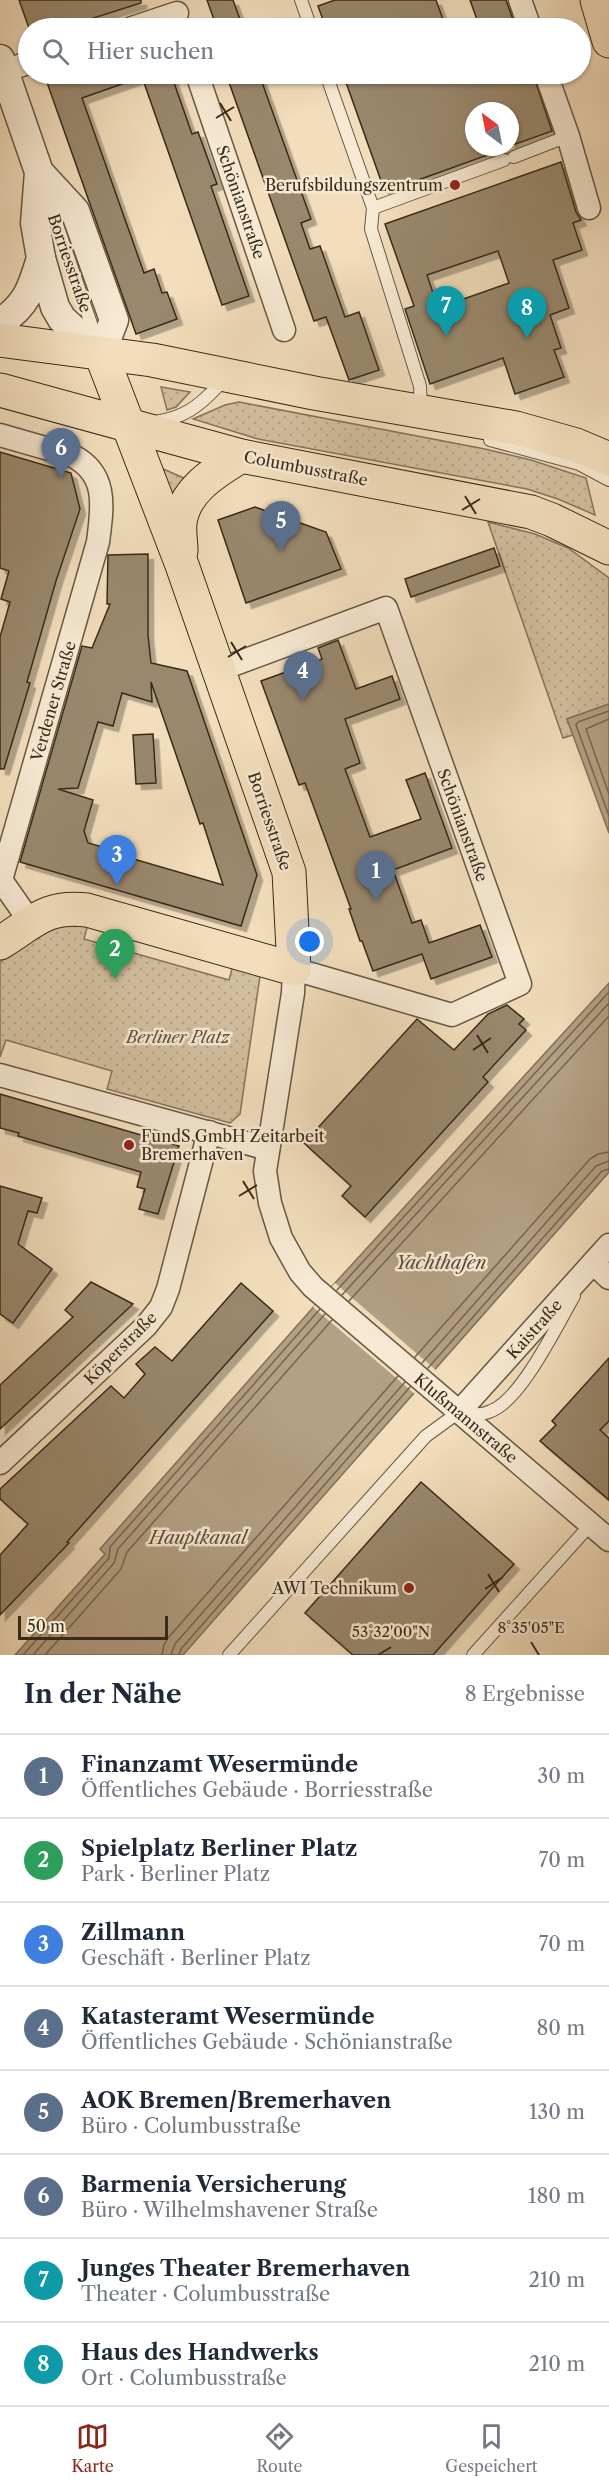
<!DOCTYPE html>
<html lang="de">
<meta charset="utf-8">
<style>
body{margin:0;font-family:"Libre Caslon Text",serif;background:#f2f2f3;color:#1f2937}
.compass{position:absolute;left:465px;top:102px;width:54px;height:54px;border-radius:50%;background:#fff;box-shadow:0 2px 4px #0004;rotate:328deg}
.scale{position:absolute;left:18px;bottom:15px;width:150px;box-sizing:border-box;padding-left:6px;border:3px solid #382b19;border-top:0;font-size:16px;line-height:21px;white-space:nowrap;color:#382b19;-webkit-text-stroke:4px #f7e9d3;paint-order:stroke}
.you{position:absolute;left:310px;top:942px;width:21px;height:21px;margin:-15px;border:4px solid #fff;border-radius:50%;background:#1a73e8;box-shadow:0 0 0 9px #1a73e833}
.badge{display:grid;place-items:center;width:39px;height:39px;border-radius:50%;background:#8f2418;color:#fff;font-size:20px;font-weight:700}
.pin{position:absolute;translate:-50% -50px;filter:drop-shadow(0 2px 3px #0008)}
.pin::after{content:'';position:absolute;top:32px;width:21px;height:18px;background:inherit;clip-path:polygon(0 0,100% 0,50% 100%)}
.list{margin:0;padding:0;list-style:none}
h2{display:flex;justify-content:space-between;align-items:center;height:78px;margin:0;padding:0 24px;font-size:26px}
h2 small{font-size:20px;font-weight:400;color:#747a83}
.list li{display:grid;grid-template-columns:39px 1fr auto;gap:18px;align-items:center;box-sizing:border-box;height:84px;padding:0 24px;border-top:2px solid #e0e1e3}
.list b{display:block;font-size:22px;white-space:nowrap}
.list p{margin:0;font-size:20px;white-space:nowrap;color:#747a83}
.list em{font-size:20px;font-style:normal;color:#747a83}
.icon{flex:none;width:33px;height:33px;fill:none;stroke:currentColor;stroke-width:2;stroke-linecap:round;stroke-linejoin:round}
.map{position:relative;flex:none;width:609px;height:1655px;overflow:hidden}
.search{position:absolute;background:#fff;box-shadow:0 2px 4px #0004;left:18px;right:18px;top:18px;height:66px;display:flex;align-items:center;gap:15px;box-sizing:border-box;padding:0 21px;border-radius:33px;color:#747a83;font-size:22px}
.sheet{height:750px;background:#fff}
nav{display:flex;justify-content:space-around;align-items:center;box-sizing:border-box;height:84px;border-top:2px solid #e0e1e3;background:#fff;font-size:16px;color:#747a83}
nav a{display:grid;justify-items:center;gap:3px}
nav .on{color:#8f2418}
.map>svg:first-child{display:block}
</style>
<div class="map">
<svg width="609" height="1655" viewBox="0 0 609 1655">
<defs>
<pattern id="grass-dots" width="8" height="8" patternUnits="userSpaceOnUse" patternTransform="scale(1.5)"><rect width="8" height="8" fill="#d2bfa0"/><path d="M2 2h.1M6 6h.1" fill="none" stroke="#b5a489" stroke-width="1.8" stroke-linecap="round"/></pattern>
<filter id="shadow"><feDropShadow dx="5.5" dy="5.5" stdDeviation="0" flood-color="#0004"/></filter>
</defs>
<rect width="100%" height="100%" fill="#f2ddbc"/>
<filter id="stains"><feTurbulence type="fractalNoise" baseFrequency=".00333" numOctaves="4"/><feColorMatrix values="0 0 0 0 .2 0 0 0 0 .09 0 0 0 0 .02 0 0 0 .5 -.17"/></filter>
<radialGradient id="worn" r=".72"><stop offset=".6" stop-color="#630" stop-opacity="0"/><stop offset="1" stop-color="#630" stop-opacity=".3"/></radialGradient>
<g fill="url(#grass-dots)" stroke="#85755c" stroke-width="1.5">
<path d="M161,387L190,392L176,407L167,410Z"/>
<path d="M239,402L485,449L531,460L586,478L595,515L558,499L527,489L258,439L193,419L225,405Z"/>
<path d="M161,468L186,479L174,507Z"/>
<path d="M488,522L535,534L568,548L609,578V704L567,719L573,735L563,738Z"/>
<path d="M89,920L84,939L229,980L234,961L261,969L240,1114L230,1123L107,1089L112,1071L6,1040L0,1057V962L54,924Z"/>
</g>
<g fill="#b3a085" stroke="#82715a" stroke-width="1.5">
<path d="M609,704V833L567,719Z"/>
<path d="M609,983V1172L183,1655H15L105,1554L100,1549L325,1294Z"/>
</g>
<path fill="#f2ddbc" d="M335,1283L437,1371L416,1395L313,1307Z"/>
<g fill="none" stroke-linecap="round" stroke-linejoin="round">
<g stroke="#76664f" stroke-width="1.5">
<path d="M609,711L578,722L576,725L609,816"/>
<path d="M609,719L586,729L609,794"/>
<path d="M337,1290L609,992"/>
<path d="M342,1295L609,1003"/>
<path d="M349,1301L609,1016"/>
<path d="M415,1357L590,1159L598,1154L609,1152"/>
<path d="M422,1363L596,1166L609,1161"/>
<path d="M428,1368L602,1171L609,1169"/>
<path d="M23,1655L109,1558L110,1547L320,1309"/>
<path d="M33,1655L114,1563L118,1549L325,1314"/>
<path d="M45,1655L121,1569L127,1552L332,1320"/>
<path d="M162,1655L164,1645L168,1638L398,1376"/>
<path d="M171,1655L175,1644L405,1382"/>
<path d="M179,1655L181,1649L410,1387"/>
</g>
</g>
<g fill="#99886e" stroke="#382b19" stroke-width="1.5" fill-rule="evenodd" filter="url(#shadow)">
<path d="M19,0H141V3L62,28H29Z"/>
<path d="M207,0H233L243,28H217Z"/>
<path d="M335,0H436L446,28H326L318,6Z"/>
<path d="M470,0H506L516,28H480Z"/>
<path d="M44,74H171L192,134L198,132L217,184L211,186L249,296L222,305L142,77L82,98L144,273L154,269L162,293L167,292L177,319L136,334Z"/>
<path d="M226,74H259L311,219L301,223L310,249L320,246L345,317L359,312L379,370L349,380L326,317L314,321Z"/>
<path d="M343,74H533L552,131L510,146V111H474V147H503L504,149L385,192Z"/>
<path d="M561,162L576,212L581,220L573,223L582,250L553,260L569,308L550,315L561,348L554,350L564,377L515,394L503,358L430,384L405,309L414,306L385,224ZM498,251L509,283L438,308L427,275Z"/>
<path d="M0,452L71,473L80,509L56,581L27,682L30,683L4,769H0V637L10,602L1,599L9,571L0,568Z"/>
<path d="M255,507L326,532L341,569L246,603L218,520Z"/>
<path d="M494,548L500,566L411,597L405,579Z"/>
<path d="M148,554V635L151,663L187,671L257,875L241,926L20,862L82,646L92,648L110,604H107L108,555ZM151,682L200,824L203,823L223,885L130,858L131,855L88,843L84,831L93,800L58,789L78,788L98,722L113,726L122,693L152,702Z"/>
<path d="M338,640L356,689L392,676L400,699L345,719L360,763L345,769L370,837L421,819L406,780L425,773L452,848L393,870L412,923L421,920L429,943L480,925L492,957L431,979L422,954L373,971L362,941H360L349,909H351L305,783L299,785L261,681L322,659L318,648Z"/>
<path d="M153,734L156,783L136,784L133,735Z"/>
<path d="M507,1005L524,1019L519,1024L526,1030L483,1077L488,1082L365,1217L342,1196L351,1186L304,1143L417,1019L454,1050L488,1014Z"/>
<path d="M0,1094L179,1146L158,1214L139,1209L145,1189L137,1187L141,1172L18,1136L19,1133L0,1128Z"/>
<path d="M0,1186L42,1198L37,1213L28,1211L18,1244L52,1269L13,1323L0,1314Z"/>
<path d="M91,1282L133,1304L0,1429V1385L73,1317L65,1310Z"/>
<path d="M241,1283L273,1311L67,1542L69,1543L0,1615V1555L28,1524L0,1499V1489L111,1386L124,1398L145,1374L136,1364L155,1347L172,1361Z"/>
<path d="M609,1358V1421L600,1430L609,1438V1500L540,1441L556,1425L552,1421Z"/>
<path d="M421,1482L514,1564L433,1655H353L305,1613Z"/>
</g>
<g fill="none" stroke-linecap="round" stroke-linejoin="round">
<defs>
<g id="service">
<path d="M301,0L311,28"/>
<path d="M326,74L373,208L371,229L420,386L421,411"/>
<path d="M514,157L568,136"/>
<path d="M46,193L97,341"/>
<path d="M373,208L504,160"/>
<path d="M155,422C183,418 198,407 217,387"/>
<path d="M490,440L579,464L609,480"/>
<path d="M229,1655L426,1436L459,1412C470,1414 481,1416 491,1411C521,1400 557,1325 574,1296"/>
<path d="M473,1655L591,1524"/>
</g>
<g id="minor">
<path d="M520,0L530,28"/>
<path d="M132,28L177,13"/>
<path d="M4,71L28,63"/>
<path d="M197,74L284,330"/>
<path d="M546,74L568,136L589,208"/>
<path d="M0,435L73,456C109,475 102,509 98,542L1,880L31,923"/>
<path d="M219,670L386,608L520,984L452,1015L294,969L293,993L265,1171L270,1203L281,1238L300,1272L313,1287L609,1540"/>
<path d="M0,1075L268,1149"/>
<path d="M593,1263L609,1278"/>
<path d="M459,1412L609,1245"/>
<path d="M0,1463L146,1326L161,1307L168,1289L209,1132"/>
</g>
<g id="tertiary">
<path d="M0,59L39,172L35,223L41,258L55,307L62,319L101,354L114,320L75,211L39,172"/>
<path d="M0,323C27,305 32,288 41,258"/>
</g>
<g id="primary">
<path d="M597,0L609,41"/>
<path d="M0,340L152,360L314,393L516,428L576,445L609,459"/>
<path d="M0,390L241,456L531,512L552,520L609,548"/>
<path d="M181,551C181,542 179,532 180,523C184,490 215,472 241,456"/>
<path d="M0,943C33,923 45,905 87,910L294,969L289,872L182,565L101,354"/>
</g>
</defs>
<use href="#service" stroke="#665842" stroke-width="14"/>
<use href="#minor" stroke="#665842" stroke-width="25"/>
<use href="#tertiary" stroke="#665842" stroke-width="31"/>
<use href="#primary" stroke="#382b19" stroke-width="35"/>
<use href="#service" stroke="#f7e9d3" stroke-width="12"/>
<use href="#minor" stroke="#f7e9d3" stroke-width="22"/>
<use href="#tertiary" stroke="#f7e9d3" stroke-width="28"/>
<use href="#primary" stroke="#f2ddbc" stroke-width="33"/>
</g>
<path fill="none" stroke="#382b19" stroke-width="2" d="M220,103L231,121M216,118L234,107M465,496L476,514M462,510L480,499M231,642L242,660M228,657L246,646M477,1035L488,1053M473,1050L491,1038M243,1181L254,1199M239,1196L257,1185M488,1574L499,1592M485,1589L503,1577M531,1642L539,1655M378,1655L391,1647"/>
<g fill="#8f2418" stroke="#f7e9d3" stroke-width="2">
<circle cx="455" cy="185" r="6"/>
<circle cx="129" cy="1145" r="6"/>
<circle cx="409" cy="1588" r="6"/>
</g>
<g text-anchor="middle" stroke-width="5" stroke-linejoin="round" paint-order="stroke">
<g font-size="16" fill="#382b19" stroke="#f7e9d3" text-anchor="end">
<text x="443" y="191">Berufsbildungszentrum</text>
<text x="141" y="1142" text-anchor="start">FundS GmbH Zeitarbeit<tspan x="141" dy="18">Bremerhaven</tspan></text>
<text x="397" y="1594">AWI Technikum</text>
</g>
<g font-size="16" fill="#382b19" stroke="#f7e9d3">
<text transform="translate(241 202) rotate(71)" y="6">Schönianstraße</text>
<text transform="translate(70 263) rotate(71)" y="6">Borriesstraße</text>
<text transform="translate(306 468) rotate(11)" y="6">Columbusstraße</text>
<text transform="translate(53 701) rotate(-74)" y="6">Verdener Straße</text>
<text transform="translate(270 821) rotate(71)" y="6">Borriesstraße</text>
<text transform="translate(463 825) rotate(70)" y="6">Schönianstraße</text>
<text transform="translate(534 1329) rotate(-48)" y="6">Kaistraße</text>
<text transform="translate(120 1348) rotate(-45)" y="6">Köperstraße</text>
<text transform="translate(466 1418) rotate(40)" y="6">Klußmannstraße</text>
</g>
<g font-size="16" font-style="italic" fill="#5e503b" stroke="#f7e9d3">
<text x="178" y="1043">Berliner Platz</text>
</g>
<g font-size="18" font-style="italic" fill="#5d4e39" stroke="#f7e9d3">
<text x="441" y="1269">Yachthafen</text>
<text x="198" y="1544">Hauptkanal</text>
</g>
</g>
<g font-size="15" text-anchor="middle" fill="#382b19" stroke="#f7e9d3" stroke-width="5" stroke-linejoin="round" paint-order="stroke">
<text x="531" y="1633">8°35'05"E</text>
<text x="391" y="1637">53°32'00"N</text>
</g>
<rect width="100%" height="100%" filter="url(#stains)"/>
<rect width="100%" height="100%" fill="url(#worn)"/>
</svg>
<svg class="compass" viewBox="-18 -18 36 36"><path d="M0-13l5 13h-10z" fill="#e53935"/><path d="M0 13l5-13h-10z" fill="#747a83"/></svg>
<div class="scale">50 m</div>
<div class="you"></div>
<div class="pin badge" style="left:376px;top:901px;background:#5c6f8a">1</div>
<div class="pin badge" style="left:115px;top:979px;background:#2e9e5b">2</div>
<div class="pin badge" style="left:117px;top:885px;background:#3f7fe0">3</div>
<div class="pin badge" style="left:303px;top:701px;background:#5c6f8a">4</div>
<div class="pin badge" style="left:281px;top:551px;background:#5c6f8a">5</div>
<div class="pin badge" style="left:61px;top:478px;background:#5c6f8a">6</div>
<div class="pin badge" style="left:446px;top:336px;background:#0f9aa8">7</div>
<div class="pin badge" style="left:527px;top:338px;background:#0f9aa8">8</div>
<div class="search"><svg class="icon" aria-label="search" viewBox="0 0 24 24"><circle cx="10" cy="10" r="6"/><path d="M15 15l6 6"/></svg>Hier suchen</div>
</div>
<section class="sheet">
<h2>In der Nähe<small>8 Ergebnisse</small></h2>
<ul class="list">
<li><span class="badge" style="background:#5c6f8a">1</span><div><b>Finanzamt Wesermünde</b><p>Öffentliches Gebäude · Borriesstraße</p></div><em>30 m</em></li>
<li><span class="badge" style="background:#2e9e5b">2</span><div><b>Spielplatz Berliner Platz</b><p>Park · Berliner Platz</p></div><em>70 m</em></li>
<li><span class="badge" style="background:#3f7fe0">3</span><div><b>Zillmann</b><p>Geschäft · Berliner Platz</p></div><em>70 m</em></li>
<li><span class="badge" style="background:#5c6f8a">4</span><div><b>Katasteramt Wesermünde</b><p>Öffentliches Gebäude · Schönianstraße</p></div><em>80 m</em></li>
<li><span class="badge" style="background:#5c6f8a">5</span><div><b>AOK Bremen/Bremerhaven</b><p>Büro · Columbusstraße</p></div><em>130 m</em></li>
<li><span class="badge" style="background:#5c6f8a">6</span><div><b>Barmenia Versicherung</b><p>Büro · Wilhelmshavener Straße</p></div><em>180 m</em></li>
<li><span class="badge" style="background:#0f9aa8">7</span><div><b>Junges Theater Bremerhaven</b><p>Theater · Columbusstraße</p></div><em>210 m</em></li>
<li><span class="badge" style="background:#0f9aa8">8</span><div><b>Haus des Handwerks</b><p>Ort · Columbusstraße</p></div><em>210 m</em></li>
</ul>
</section>
<nav>
<a class="on"><svg class="icon" aria-label="map" viewBox="0 0 24 24"><path d="M3 6l6-2 6 2 6-2v14l-6 2-6-2-6 2zM9 4v14M15 6v14"/></svg>Karte</a>
<a><svg class="icon" aria-label="directions" viewBox="0 0 24 24"><path d="M12 3l9 9-9 9-9-9zM9 14v-3h6M13 9l2 2-2 2"/></svg>Route</a>
<a><svg class="icon" aria-label="saved" viewBox="0 0 24 24"><path d="M7 4h10v16l-5-4-5 4z"/></svg>Gespeichert</a>
</nav>
